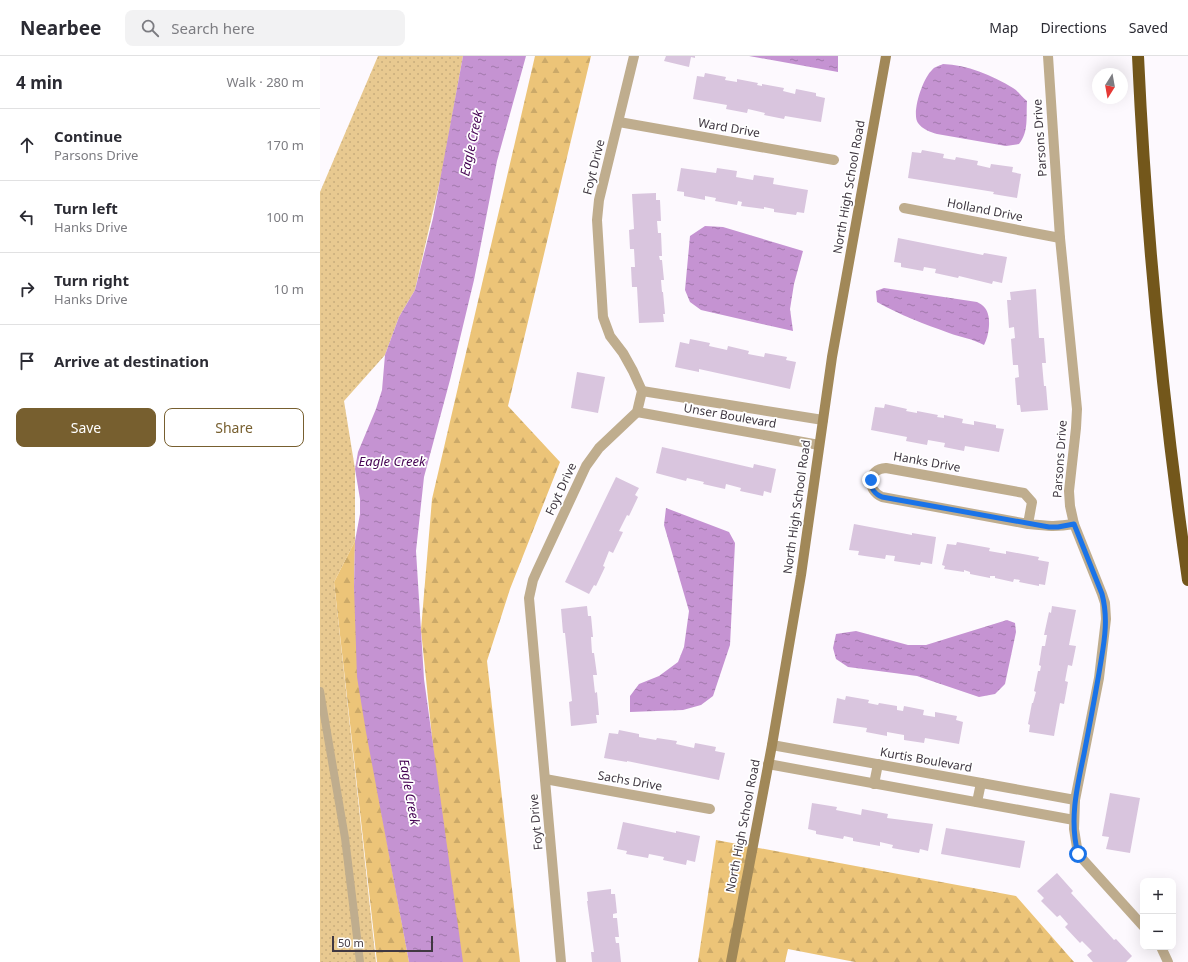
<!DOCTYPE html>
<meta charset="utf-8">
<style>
body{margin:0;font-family:"Noto Sans",sans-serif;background:#f2f2f3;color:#2b2b33}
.controls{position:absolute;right:12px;bottom:12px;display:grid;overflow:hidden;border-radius:8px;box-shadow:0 4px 16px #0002}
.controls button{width:36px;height:36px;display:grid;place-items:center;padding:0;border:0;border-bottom:1px solid #e1e1e2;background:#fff;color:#2b2b33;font:20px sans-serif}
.compass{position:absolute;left:772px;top:12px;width:36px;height:36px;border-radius:50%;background:#fff;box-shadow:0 4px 16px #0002;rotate:191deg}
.scale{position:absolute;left:12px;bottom:10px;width:101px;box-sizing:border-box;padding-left:4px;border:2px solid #403842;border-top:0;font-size:11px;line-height:14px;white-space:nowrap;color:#403842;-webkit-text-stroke:3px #fff;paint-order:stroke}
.stop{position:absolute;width:12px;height:12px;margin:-9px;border:3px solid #1a73e8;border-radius:50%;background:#fff}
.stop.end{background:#1a73e8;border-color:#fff;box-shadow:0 1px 4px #0008}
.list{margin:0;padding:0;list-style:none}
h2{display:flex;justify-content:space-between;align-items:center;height:52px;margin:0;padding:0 16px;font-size:17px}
h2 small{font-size:13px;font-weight:400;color:#7c7c81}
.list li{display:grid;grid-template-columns:26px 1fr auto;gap:12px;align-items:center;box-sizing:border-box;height:72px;padding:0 16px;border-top:1px solid #e1e1e2}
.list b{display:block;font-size:15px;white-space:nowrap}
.list p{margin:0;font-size:13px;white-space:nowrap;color:#7c7c81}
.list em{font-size:13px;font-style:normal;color:#7c7c81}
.actions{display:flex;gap:8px;padding:12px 16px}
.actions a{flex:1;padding:9px 0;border:1px solid #775f2f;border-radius:8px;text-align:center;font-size:14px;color:#775f2f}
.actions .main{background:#775f2f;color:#fff}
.icon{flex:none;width:22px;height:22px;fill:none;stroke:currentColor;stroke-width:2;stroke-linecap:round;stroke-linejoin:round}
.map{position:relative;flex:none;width:868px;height:906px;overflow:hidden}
header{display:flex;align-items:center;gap:24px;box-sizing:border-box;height:56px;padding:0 20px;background:#fff;border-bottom:1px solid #e1e1e2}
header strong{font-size:19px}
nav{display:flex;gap:22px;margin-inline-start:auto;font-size:14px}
.search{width:280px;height:36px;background:#f2f2f3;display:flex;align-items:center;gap:10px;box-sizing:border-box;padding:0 14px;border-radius:8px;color:#7c7c81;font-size:15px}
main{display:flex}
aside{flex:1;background:#fff}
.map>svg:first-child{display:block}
</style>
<header>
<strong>Nearbee</strong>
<div class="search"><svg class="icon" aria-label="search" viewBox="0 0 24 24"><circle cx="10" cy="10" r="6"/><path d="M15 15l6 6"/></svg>Search here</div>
<nav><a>Map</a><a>Directions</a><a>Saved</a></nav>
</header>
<main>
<aside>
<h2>4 min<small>Walk · 280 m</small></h2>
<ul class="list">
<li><svg class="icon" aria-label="ahead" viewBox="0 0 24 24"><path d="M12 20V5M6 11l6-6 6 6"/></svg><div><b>Continue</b><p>Parsons Drive</p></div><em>170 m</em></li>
<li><svg class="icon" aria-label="left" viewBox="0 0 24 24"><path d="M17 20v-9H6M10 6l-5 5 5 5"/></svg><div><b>Turn left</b><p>Hanks Drive</p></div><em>100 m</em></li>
<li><svg class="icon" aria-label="right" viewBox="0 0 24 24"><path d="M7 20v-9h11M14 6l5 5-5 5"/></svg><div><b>Turn right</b><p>Hanks Drive</p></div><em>10 m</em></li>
<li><svg class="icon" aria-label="arrive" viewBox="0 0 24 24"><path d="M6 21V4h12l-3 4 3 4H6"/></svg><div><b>Arrive at destination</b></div></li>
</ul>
<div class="actions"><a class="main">Save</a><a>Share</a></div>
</aside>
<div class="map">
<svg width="868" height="906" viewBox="0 0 868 906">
<defs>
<pattern id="grass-dots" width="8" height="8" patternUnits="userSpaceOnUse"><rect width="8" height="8" fill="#e8c990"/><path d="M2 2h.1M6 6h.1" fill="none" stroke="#c8ad7d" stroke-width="1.8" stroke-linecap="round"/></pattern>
<pattern id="forest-firs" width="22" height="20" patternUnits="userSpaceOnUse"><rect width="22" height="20" fill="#ecc478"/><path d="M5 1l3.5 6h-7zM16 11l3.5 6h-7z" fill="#cba969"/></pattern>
<pattern id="water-ripples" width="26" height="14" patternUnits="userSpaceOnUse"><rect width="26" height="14" fill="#c593d2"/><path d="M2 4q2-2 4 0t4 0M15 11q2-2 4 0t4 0" fill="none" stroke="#a179ac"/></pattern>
</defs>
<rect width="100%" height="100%" fill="#fdf9fe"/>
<path fill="url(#grass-dots)" d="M58,0H143L122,116L95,234L79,261L65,299L24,345L35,413V485L14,526L56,906H0V136Z"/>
<g fill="url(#forest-firs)">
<path d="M215,0H271L188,350L240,406L190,533L167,605L200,906H135L101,574L112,443Z"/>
<path d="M35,485L34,531L61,753L89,906H57L14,526Z"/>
<path d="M396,784L696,840L754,906H535L468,893L465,906H378Z"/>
</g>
<g fill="url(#water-ripples)">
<path d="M143,0H206L177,105L154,224L130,324L104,421L96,495L104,623L143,906H89L46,676L37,621L34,531L35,485L40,458V443L35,413L38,396L56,353L62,334L65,299L79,261L95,234L113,162Z"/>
<path d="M429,0H518V16Z"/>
<path d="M623,8C647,9 672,19 693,32C698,35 702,41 707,45C706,60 709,76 699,88L686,90L617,78C610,76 602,73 598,67C591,57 603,22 612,14C614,11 619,10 623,8Z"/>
<path d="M385,170L403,171L483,195L474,228L470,253L473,275L381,254L370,246L365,234L370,180Z"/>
<path d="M564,232L657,246C659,247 663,249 665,252C672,261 669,280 664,289C653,283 640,281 629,277C604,268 580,259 557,246L556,235Z"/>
<path d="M346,452L409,476L415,487L410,589L393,640L381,649L363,654L310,656V640L319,628L339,620L358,606L364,591L369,555L344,469Z"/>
<path d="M687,564L695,567L696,576L685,628L675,638L659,641L597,620L528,611L516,603L513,592L516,578L536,575L588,589H606Z"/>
</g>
<g fill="#d9c5de">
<path d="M346,0H375V2L371,1L369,11L344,5Z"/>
<path d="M385,17L406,21L405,24L417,26V23L438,27L437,29L442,30V28L464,32L463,35L475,38L476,33L496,37V40L505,42L501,66L465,60L464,63L444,59L445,57L428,53L427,57L406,53L407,49L373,43L377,20L384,21Z"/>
<path d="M602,94L624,98L623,102L635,104L636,101L658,105L657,109L670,112L671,108L693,111L692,116L701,118L697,142L673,138L674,136L588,122L592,96L601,97Z"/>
<path d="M361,112L396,117L397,112L417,115L416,121L433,124L434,119L454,122L453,128L488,134L484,157L477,156L476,159L454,156V153L444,151V153L421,150L422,146L418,145L417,149L395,145L396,142L385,140V144L364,140V136L357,135Z"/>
<path d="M336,137V144H340L341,165H337L338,177H341L342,200H339L340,204H342L344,224H341L342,236H343L345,258H343L344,266L319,267L317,231H312L311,211H315L314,193H310L309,174L314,173L312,138Z"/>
<path d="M578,182L663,199L664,197L687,201L682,227L673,225L672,228L639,220L638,222L615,217L616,213L604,211L603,215L581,211V207L574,206Z"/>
<path d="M716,233L719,282H724L726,307H722L724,330H726L728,354L701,356L700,349H697L695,322L699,321L698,309H693L691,283L695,282L694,271L689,272L687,244H691L690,236Z"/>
<path d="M370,283L390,287L389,290L407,294L408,290L429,295L428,298L444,301L445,297L467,301L466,304L476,306L470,333L379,313V316L355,311L360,286L369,288Z"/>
<path d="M257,316L285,321L278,357L251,352Z"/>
<path d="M565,348L587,353L586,355L597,357V355L618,359L617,361L624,362V359L643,363L642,367L654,369V365L676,369V372L684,373L679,396L645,390L644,395L624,391L625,387L608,384L607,389L586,385L587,381L551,374L555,351L564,352Z"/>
<path d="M342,391L433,412L434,408L456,413L451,437L444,435L443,440L420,435L421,432L406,428L405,433L383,428L384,426L367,422L366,425L336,417Z"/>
<path d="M296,421L319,432L315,439L318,441L309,460L307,459L299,475L303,476L293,497L289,495L283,510L285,511L276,530L274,529L269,538L245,526Z"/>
<path d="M534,468L592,479V477L616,481L612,508L601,506L600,509L574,505L575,500L566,499L565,503L538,499L539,495L529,494Z"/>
<path d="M637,486L670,492L669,495L686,498V495L719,501L718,504L729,506L725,529L719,528V530L699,526L700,524L694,523L693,526L675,522V520H670V522L650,518V516L644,514V516L624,513L625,510L622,509L627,488L636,489Z"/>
<path d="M267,550L268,560H271L273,581H271L272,597H274L277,619H273L275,637L277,636L279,659H276L277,667L251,670L249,646L252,645L245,577H243L241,553Z"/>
<path d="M732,550L756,554L749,589L756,590L752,610L748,609L745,625L748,626L744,648L740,647L734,680L709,676L710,669L708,668L712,647H713L716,636L714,635L718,615H720L721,610L719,609L722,590H725L727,579H724L729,556L731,557Z"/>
<path d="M526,640L549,644L548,647L558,649L559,647L577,650V654L583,655L584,650L604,654L603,659L615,661V656L637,660L636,664L643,666L639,688L605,682L604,687L584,684V679L567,676V680L546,676L547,672L513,667L517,642L525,644Z"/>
<path d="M299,674L319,678V681L336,684L337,682L357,685L356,688L374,692L375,687L396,691L395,695L405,697L399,724L307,705V706L284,702L289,677L298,678Z"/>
<path d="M790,737L820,742L810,797L786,793L789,781L782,780Z"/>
<path d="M492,747L517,751L516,754L541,759L542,753L568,758L567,762L613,768L608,795L600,793L599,797L572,792L573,789L560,786V790L533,785V782L524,780L523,783L496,778V775L488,773Z"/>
<path d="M303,766L356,777V775L380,780L375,806L367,804L366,809L343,804L344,801L329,798L328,802L306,798L307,795L297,793Z"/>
<path d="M626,772L705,785L700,812L621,798Z"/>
<path d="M737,817L753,835L751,837L794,884L796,883L812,900L806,906H773L767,899L772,895L762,885L760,887L745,871L748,868L740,859L737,861L721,845L724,842L717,835Z"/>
<path d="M291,833V838H295L297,857L293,858V862H297L299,881H295L296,887H299L301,906H272L271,896H274L267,845H268L267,836Z"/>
</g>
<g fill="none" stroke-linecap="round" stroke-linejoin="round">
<path stroke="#bfad8e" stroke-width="8" d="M0,635L25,782L40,906"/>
<g stroke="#bfad8e" stroke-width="10">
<path d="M728,0L740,182L757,353L756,372L749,435L750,450L754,468L782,538L785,547L786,563L779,622L755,744L754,773L758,798L823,870"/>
<path d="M299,66L514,104"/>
<path d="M584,152L740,182"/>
<path d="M322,335L503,364"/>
<path d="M317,356L499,389"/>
<path d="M708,468L712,446L704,437L566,412C547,413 546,434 562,441L708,468C727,470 736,471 754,468"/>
<path d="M452,689L755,744"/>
<path d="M448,708L754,764"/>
<path d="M225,723L390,753"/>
<path d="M554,728L558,708"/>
<path d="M657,746L661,727"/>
<path d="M841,891L848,906"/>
<path d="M241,906L209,542L213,524L217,515L266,410L279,392L317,356L322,335L313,315L303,297L290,280L283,261L277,164L279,144L314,0"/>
</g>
<path stroke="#a18858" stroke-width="10" d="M411,906L452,689L481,519L512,301L566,0"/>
<path stroke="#73571b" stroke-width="12" d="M818,0C826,175 843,350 868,524"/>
</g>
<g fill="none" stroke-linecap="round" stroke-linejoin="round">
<path stroke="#1a73e8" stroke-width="5" d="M551,424C551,433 554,438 562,441L729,471H738L754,468L782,538C788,561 785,582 781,605C776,636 770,667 764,698C757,731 749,764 758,798"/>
</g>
<g text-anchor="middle" stroke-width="3.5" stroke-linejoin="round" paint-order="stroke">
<g font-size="12" fill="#403842" stroke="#fff">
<text transform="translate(409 72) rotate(10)" y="4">Ward Drive</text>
<text transform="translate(720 82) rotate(-94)" y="4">Parsons Drive</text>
<text transform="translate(274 111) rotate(-76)" y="4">Foyt Drive</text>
<text transform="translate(529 131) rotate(-80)" y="4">North High School Road</text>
<text transform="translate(665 154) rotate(11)" y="4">Holland Drive</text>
<text transform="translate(410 360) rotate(10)" y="4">Unser Boulevard</text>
<text transform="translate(740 403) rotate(-86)" y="4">Parsons Drive</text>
<text transform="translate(607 406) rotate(10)" y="4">Hanks Drive</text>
<text transform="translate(241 433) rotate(-65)" y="4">Foyt Drive</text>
<text transform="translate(477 451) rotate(-82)" y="4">North High School Road</text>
<text transform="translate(606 704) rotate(10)" y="4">Kurtis Boulevard</text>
<text transform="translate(310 725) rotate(10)" y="4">Sachs Drive</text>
<text transform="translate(216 766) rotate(-95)" y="4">Foyt Drive</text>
<text transform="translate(423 770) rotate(-79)" y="4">North High School Road</text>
</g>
<g font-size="13" font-style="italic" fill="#460454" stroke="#fff">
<text transform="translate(151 87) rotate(-78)" y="5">Eagle Creek</text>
<text x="72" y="410">Eagle Creek</text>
<text transform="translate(90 736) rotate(80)" y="5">Eagle Creek</text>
</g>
</g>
</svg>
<div class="controls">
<button>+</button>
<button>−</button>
</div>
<svg class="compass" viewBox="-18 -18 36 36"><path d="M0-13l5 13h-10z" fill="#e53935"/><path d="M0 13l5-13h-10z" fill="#7c7c81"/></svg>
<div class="scale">50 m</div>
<div class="stop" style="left:758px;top:798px"></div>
<div class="stop end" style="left:551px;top:424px"></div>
</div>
</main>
